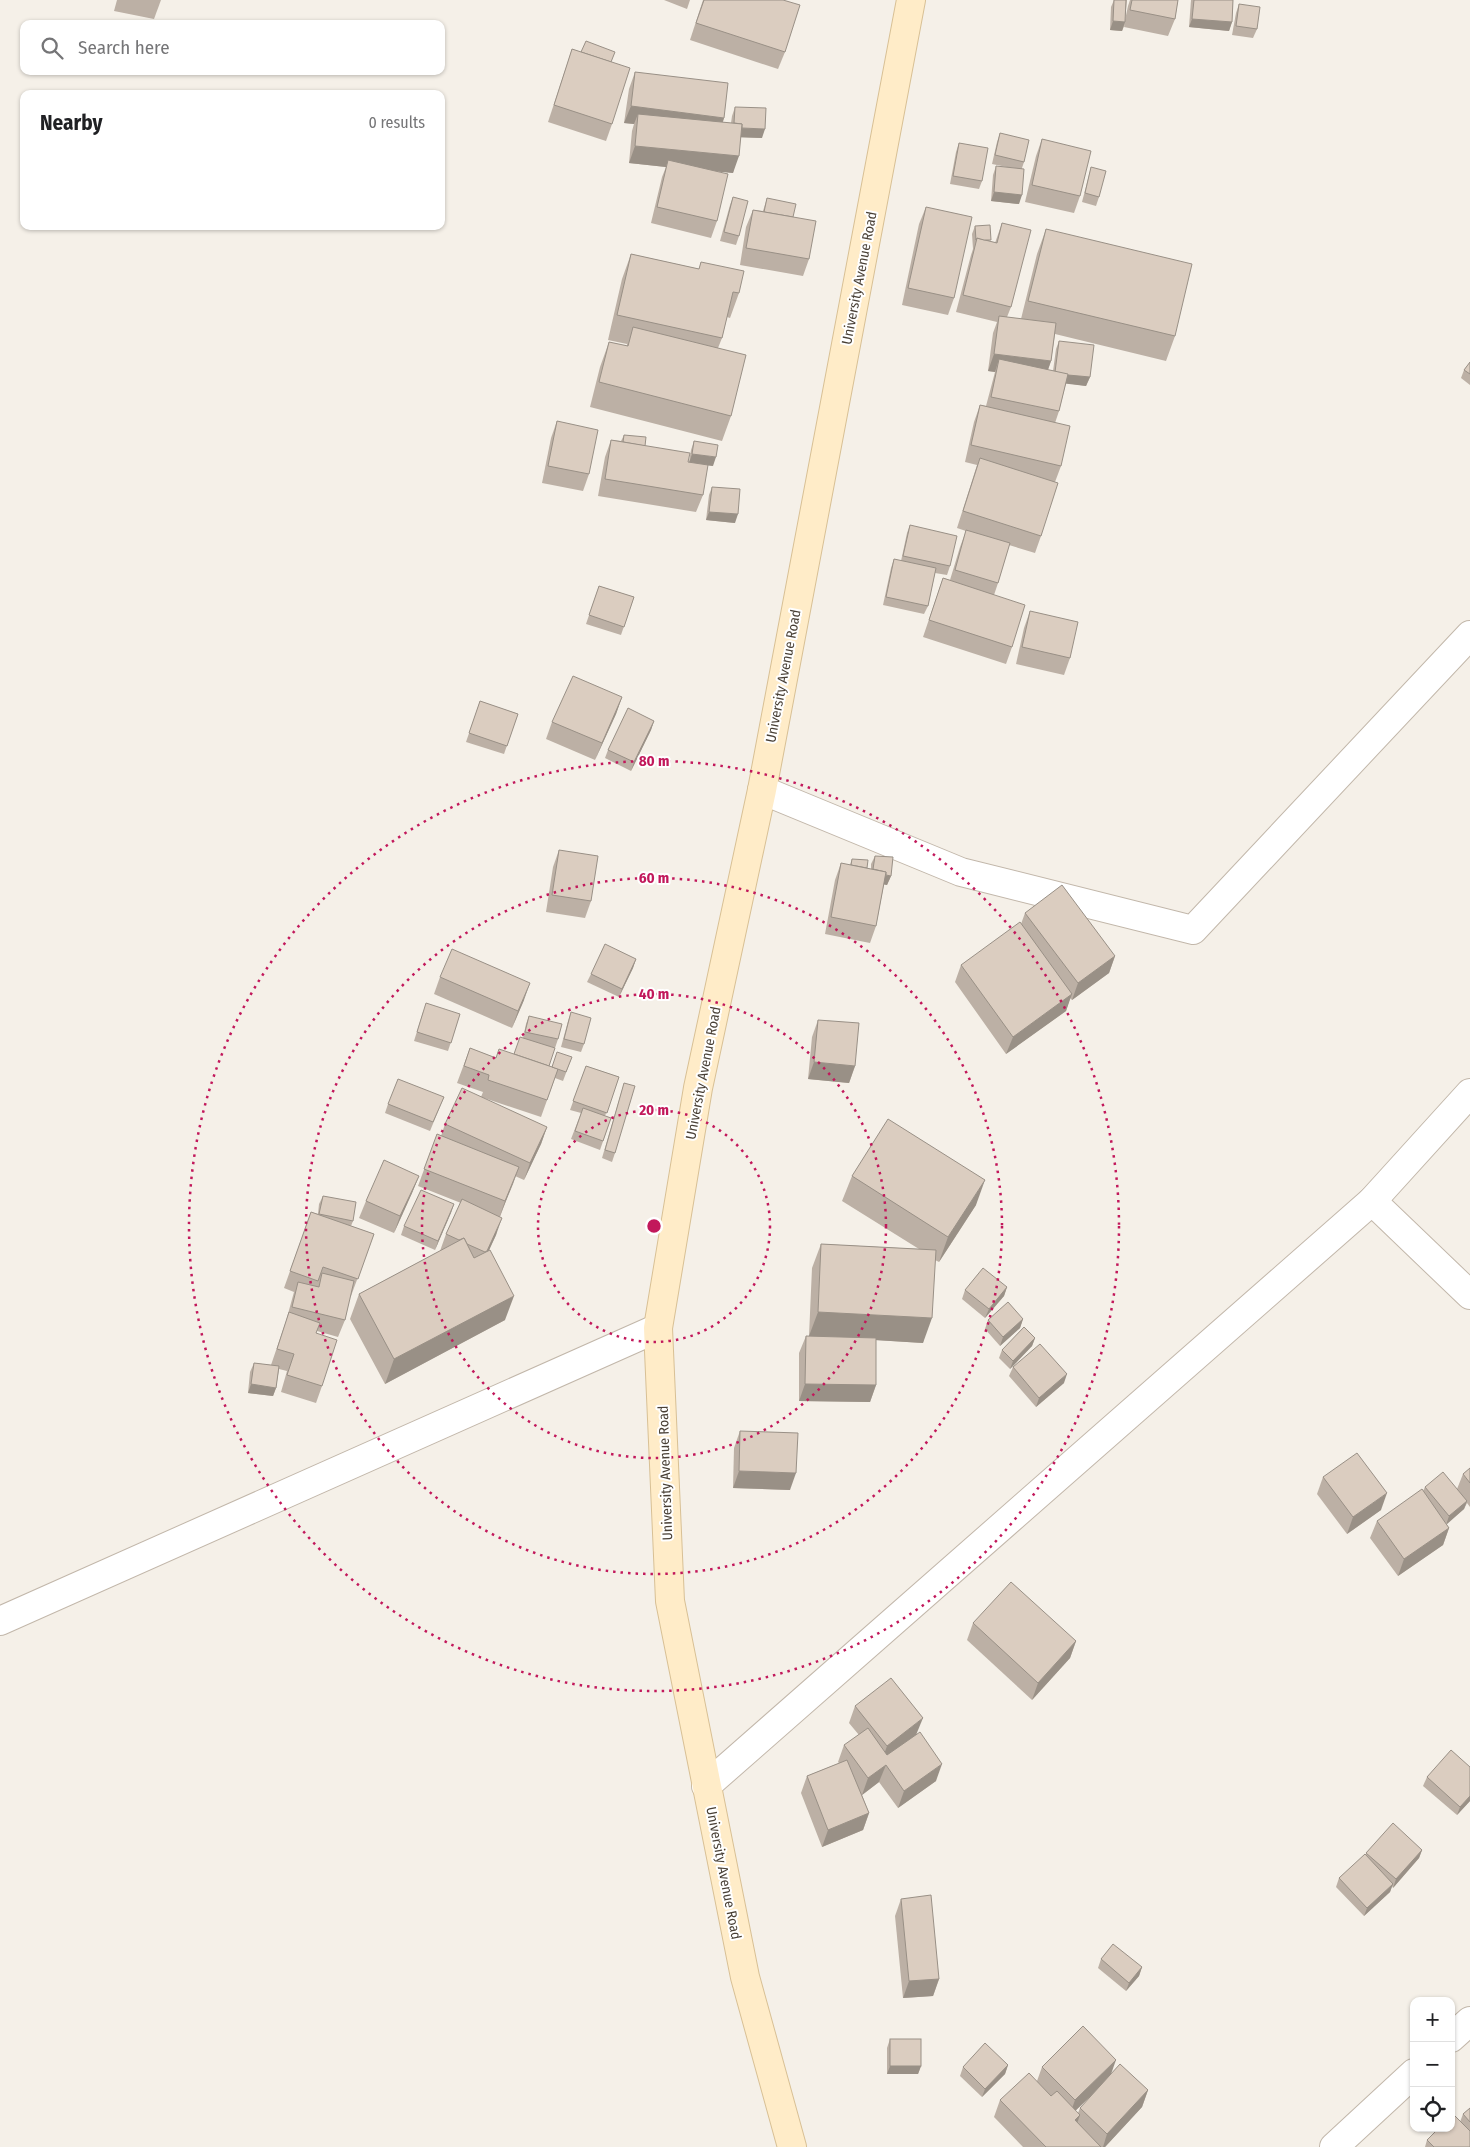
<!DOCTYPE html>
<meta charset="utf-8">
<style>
body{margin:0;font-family:"Fira Sans Condensed",sans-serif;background:#f2f2f2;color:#202124}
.controls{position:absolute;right:15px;bottom:15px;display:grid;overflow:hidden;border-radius:10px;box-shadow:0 1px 4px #0004}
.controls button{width:45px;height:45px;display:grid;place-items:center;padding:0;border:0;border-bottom:1px solid #e0e0e0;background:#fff;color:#202124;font:25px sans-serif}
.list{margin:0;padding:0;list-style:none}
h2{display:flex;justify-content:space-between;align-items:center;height:65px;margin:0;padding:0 20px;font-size:21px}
h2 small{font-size:16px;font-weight:400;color:#757577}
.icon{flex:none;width:28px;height:28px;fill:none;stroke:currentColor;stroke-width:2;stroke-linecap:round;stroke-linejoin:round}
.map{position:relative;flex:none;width:1470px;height:2147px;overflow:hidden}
.search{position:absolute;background:#fff;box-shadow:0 1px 4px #0004;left:20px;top:20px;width:425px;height:55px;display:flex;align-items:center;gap:12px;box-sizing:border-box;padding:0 18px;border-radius:10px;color:#757577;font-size:19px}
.panel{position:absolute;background:#fff;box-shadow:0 1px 4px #0004;left:20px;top:90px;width:425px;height:140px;border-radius:10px}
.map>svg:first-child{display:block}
</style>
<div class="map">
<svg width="1470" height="2147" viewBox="0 0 1470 2147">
<rect width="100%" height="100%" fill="#f5f0e8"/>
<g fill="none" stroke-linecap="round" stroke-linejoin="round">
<defs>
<g id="minor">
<path d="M762,790L961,872L1193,930L1470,635"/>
<path d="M1372,1201L1470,1295"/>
<path d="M706,1786L1372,1201L1470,1093"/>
<path d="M1451,2038L1470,2021"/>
<path d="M1334,2147L1414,2073"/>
</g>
<path id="tertiary" d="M0,1621L658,1328"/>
<path id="secondary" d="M792,2147L745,1977L670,1601L658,1328L698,1088L762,790L911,0"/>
</defs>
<use href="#minor" stroke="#c2b7aa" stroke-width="30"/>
<use href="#tertiary" stroke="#c2b7aa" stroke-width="30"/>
<use href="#secondary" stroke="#d8c095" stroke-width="30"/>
<use href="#minor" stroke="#fff" stroke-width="28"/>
<use href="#tertiary" stroke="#fff" stroke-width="28"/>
<use href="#secondary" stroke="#ffecc8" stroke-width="28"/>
</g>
<g fill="#bcb0a5" fill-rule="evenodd">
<path d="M117,0H161L154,19L114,11Z"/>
<path d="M664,0H690L687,9Z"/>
<path d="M703,0H783L785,52L778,69L690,40Z"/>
<path d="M1114,0H1127L1125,20L1128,6L1130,0H1178L1175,19L1168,36L1124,27L1125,24L1122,31L1110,30L1111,7Z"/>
<path d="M1191,0H1233L1232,22L1229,31L1189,27Z"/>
<path d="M1239,4L1257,29L1253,38L1232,35L1236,13Z"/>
<path d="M572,49L611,62L612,124L606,141L548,122Z"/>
<path d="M635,72L724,118L723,122L731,123L732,116L735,107L762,138L741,137L733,173L718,171L717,221L711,238L651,223L662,177L666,167L629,163L632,131L634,124L624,123L629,89Z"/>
<path d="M1000,133L1024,162L1022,168L1019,204L991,201L993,175L996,166L1007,167L992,164L997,142Z"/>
<path d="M1042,139L1080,196L1074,213L1025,202L1036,156Z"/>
<path d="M959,143L982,181L979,189L950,184L956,152Z"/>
<path d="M1091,167L1099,197L1096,206L1082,202Z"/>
<path d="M733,197L739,236L736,245L720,241L730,205Z"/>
<path d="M767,198L793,217L809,259L803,276L740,265L746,227L753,210L763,211Z"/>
<path d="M926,207L954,298L948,315L902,305L919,224Z"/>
<path d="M1002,223L1011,307L1007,317L1021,319L1037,254L1046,229L1175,336L1166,361L1055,334L1051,361L1048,370L1053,371L1056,349L1059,341L1090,377L1086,386L1066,383L1059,411L1055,423L1061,466L1055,482L1041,536L1035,553L1009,545L998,583L994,595L1012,647L1006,664L923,637L943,578L950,580L960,547L966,531L957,528L977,465L965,462L974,422L980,405L986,406L995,372L988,371L993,333L997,322L956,312L971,255L973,249L972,234L975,226L990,241L995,243Z"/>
<path d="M631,254L699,269L701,262L739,293L730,318L727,317L722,338L718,348L731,416L722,441L590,407L600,367L609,342L627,346V344L608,340L622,279Z"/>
<path d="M1470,362V385L1461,378L1464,370Z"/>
<path d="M557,421L589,474L583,491L542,483L551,438Z"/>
<path d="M624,435L645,446L689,462L691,450L694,441L713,466L694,463L703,495L696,512L598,496L605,457L611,440L621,441Z"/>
<path d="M712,487L735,523L706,520L709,495Z"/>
<path d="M910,525L950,566L947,575L935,573L928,606L924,614L883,605L891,568L894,559L901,561L907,533Z"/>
<path d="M599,586L634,597L621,635L586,624Z"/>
<path d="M1030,611L1070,658L1064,675L1016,664L1024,628Z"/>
<path d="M622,697L616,714L595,760L546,739L552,722Z"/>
<path d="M480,701L518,714L504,754L466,742Z"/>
<path d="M654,721L651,730L631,771L605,758L608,750Z"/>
<path d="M559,850L591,901L585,918L546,912L553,867Z"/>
<path d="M875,856L891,876L887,885L884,884L876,926L870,943L825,934L835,880L841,863L850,865L852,859L867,868L871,869V864Z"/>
<path d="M1025,913L1115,956L1109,973L1072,1000L1070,998L1066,1011L1006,1054L955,982L961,965L1021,924Z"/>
<path d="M636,959L633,968L619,997L587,982L591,974Z"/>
<path d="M440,977L524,1000L512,1028L434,994Z"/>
<path d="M423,1012L460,1014L448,1051L414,1041Z"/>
<path d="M571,1012L584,1044L581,1052L561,1047L568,1021Z"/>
<path d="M529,1016L558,1039L555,1048L549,1046V1066L552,1067L572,1057L563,1081L555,1078L541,1117L481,1097L483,1092L457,1083L470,1048L496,1058L514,1054L523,1038L526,1024Z"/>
<path d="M818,1020L855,1066L849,1083L808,1079L812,1037Z"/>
<path d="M586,1066L619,1077L605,1116L611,1118L600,1150L571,1139L581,1113L570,1110Z"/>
<path d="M624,1083L615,1153L612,1162L602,1158Z"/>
<path d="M444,1097L430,1131L385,1113L388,1104Z"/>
<path d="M445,1124L547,1127L541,1144L524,1180L515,1176L500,1217L496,1235L489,1250L505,1320L385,1384L350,1319L359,1294L440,1251L446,1234L461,1203L418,1186L437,1134L441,1136Z"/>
<path d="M419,1176L412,1193L394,1233L359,1218L366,1201Z"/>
<path d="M852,1176L976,1205L939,1262L935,1260L923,1343L876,1340V1385L870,1402L799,1401V1353L806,1336H809L812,1268L821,1244L919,1249L842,1201Z"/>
<path d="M323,1196L353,1221L351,1226L374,1234L351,1296H350L345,1320L338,1337L317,1331L316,1333L322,1386L316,1403L281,1392L287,1371L279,1369L276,1388L273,1396L248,1393L250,1372L254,1363L271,1365L286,1321L294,1292L284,1288L311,1212L318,1214L319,1204Z"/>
<path d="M454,1204L435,1250L401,1235L404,1226Z"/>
<path d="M1007,1287L1004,1296L985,1318L962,1299L965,1290Z"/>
<path d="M1023,1319L1020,1328L1000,1346L985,1329L988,1320Z"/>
<path d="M1035,1338L1032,1346L1010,1369L999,1358L1002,1350Z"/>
<path d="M1013,1367L1064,1383L1036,1407L1009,1376Z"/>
<path d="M740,1431L790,1490L733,1488L734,1448Z"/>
<path d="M1470,1468V1507L1467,1503L1464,1509L1446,1524L1449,1528L1443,1545L1398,1576L1370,1538L1377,1521L1423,1491L1425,1487L1457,1489L1463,1474Z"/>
<path d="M1323,1477L1381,1510L1347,1534L1317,1494Z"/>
<path d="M973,1623L1076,1641L1070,1658L1032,1700L967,1640Z"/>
<path d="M855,1706L917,1734L936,1781L898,1808L879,1782L862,1795L869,1813L863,1830L822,1847L801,1793L807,1776L839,1763L838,1762L844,1745L859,1735L849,1723Z"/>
<path d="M1470,1767V1801L1457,1815L1423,1786L1427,1777Z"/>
<path d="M1422,1850L1419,1858L1393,1888L1392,1886L1390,1892L1364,1916L1336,1887L1339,1878L1366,1855V1853Z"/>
<path d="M901,1899L939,1979L933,1996L903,1998L895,1916Z"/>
<path d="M1101,1959L1142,1967L1139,1976L1126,1991L1098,1968Z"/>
<path d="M890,2039L921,2066L918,2074H887V2048Z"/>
<path d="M1008,2065L1005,2074L982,2097L960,2076L963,2067Z"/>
<path d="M1042,2067L1111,2074L1148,2090L1142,2107L1105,2147H1023L994,2117L1000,2100L1037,2081ZM1095,2092L1080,2108L1078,2113L1075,2111Z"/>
<path d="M1470,2108V2147H1425L1427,2140L1460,2122L1463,2114Z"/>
</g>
<g fill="#999086">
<path d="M1192,19L1232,22L1229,31L1189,27Z"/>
<path d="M1113,21L1125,22L1122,31L1110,30Z"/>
<path d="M631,106L724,118L718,135L638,114L634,124L624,123Z"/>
<path d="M733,128L765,129L762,138L730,137Z"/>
<path d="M635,146L739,156L733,173L667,167L668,160L666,167L629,163Z"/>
<path d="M994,192L1022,195L1019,204L991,201Z"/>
<path d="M994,354L1051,361L1045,378L999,359L995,372L988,371Z"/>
<path d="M1055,373L1090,377L1086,386L1052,382Z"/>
<path d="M692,454L716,457L713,466L689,463Z"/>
<path d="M709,512L738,514L735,523L706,520Z"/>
<path d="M622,697L616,714L595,760L602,743Z"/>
<path d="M654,721L651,730L631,771L634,762Z"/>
<path d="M872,874L891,876L887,885L869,882Z"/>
<path d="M1115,956L1109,973L1072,1000L1078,983Z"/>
<path d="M636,959L633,968L619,997L622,989Z"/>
<path d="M530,983L524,1000L512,1028L518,1011Z"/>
<path d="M1072,994L1066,1011L1006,1054L1013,1037Z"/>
<path d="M814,1062L855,1066L849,1083L808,1079Z"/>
<path d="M547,1127L541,1144L524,1180L530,1163Z"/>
<path d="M519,1167L513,1184L499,1218L505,1201Z"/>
<path d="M419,1176L412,1193L394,1233L400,1216Z"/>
<path d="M985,1180L976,1205L939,1262L948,1237Z"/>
<path d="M454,1204L451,1213L435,1250L438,1241Z"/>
<path d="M502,1218L496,1235L480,1270L486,1253Z"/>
<path d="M1007,1287L1004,1296L985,1318L989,1309Z"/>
<path d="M514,1296L505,1320L385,1384L394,1359Z"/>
<path d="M818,1312L932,1318L923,1343L809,1336Z"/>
<path d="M1023,1319L1020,1328L1000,1346L1003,1337Z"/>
<path d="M1035,1338L1032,1346L1010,1369L1013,1361Z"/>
<path d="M1067,1374L1064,1383L1036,1407L1039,1398Z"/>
<path d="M251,1384L276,1388L273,1396L248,1393Z"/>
<path d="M805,1384L876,1385L870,1402L799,1401Z"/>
<path d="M739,1471L796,1473L790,1490L733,1488Z"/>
<path d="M1387,1493L1381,1510L1347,1534L1353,1517Z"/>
<path d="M1467,1501L1464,1509L1446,1525L1449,1516Z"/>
<path d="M1449,1528L1443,1545L1398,1576L1404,1559Z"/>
<path d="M1076,1641L1070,1658L1032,1700L1038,1683Z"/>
<path d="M923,1718L916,1735L881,1763L887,1746Z"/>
<path d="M942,1764L936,1781L898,1808L904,1791Z"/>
<path d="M886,1765L879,1782L862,1795L868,1778Z"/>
<path d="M1470,1796V1801L1457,1815L1460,1807Z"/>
<path d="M869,1813L863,1830L822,1847L828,1830Z"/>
<path d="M1422,1850L1419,1858L1393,1888L1396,1879Z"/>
<path d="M1393,1884L1390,1892L1364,1916L1367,1908Z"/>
<path d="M1142,1967L1139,1976L1126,1991L1129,1983Z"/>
<path d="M939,1979L933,1996L903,1998L909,1981Z"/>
<path d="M1116,2060L1110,2077L1069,2117L1075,2100Z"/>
<path d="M1008,2065L1005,2074L982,2097L985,2089Z"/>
<path d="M890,2066H921L918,2074H887Z"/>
<path d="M1148,2090L1142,2107L1105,2147H1103L1107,2134Z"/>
<path d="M1080,2115L1074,2132L1075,2120Z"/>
</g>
<g fill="#dbcdc0" stroke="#999086">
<path d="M704,0H783L800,5L785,52L696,23Z"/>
<path d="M1114,0H1126L1125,22L1113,21Z"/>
<path d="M1132,0H1178L1175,19L1130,10Z"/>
<path d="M1194,0H1233L1232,22L1192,19Z"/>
<path d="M1239,4L1260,7L1257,29L1236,26Z"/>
<path d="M586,41L615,52L611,62L581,52Z"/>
<path d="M572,49L630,68L612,124L554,105Z"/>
<path d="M635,72L728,83L724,118L631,106Z"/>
<path d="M735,107L766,108L765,129L742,128V124L734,123Z"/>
<path d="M638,114L742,124L739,156L635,146Z"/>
<path d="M1000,133L1029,140L1024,162L995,155Z"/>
<path d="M1042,139L1091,151L1080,196L1032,185Z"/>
<path d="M959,143L988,148L982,181L953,176Z"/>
<path d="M668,160L728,174L717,221L657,207Z"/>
<path d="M996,166L1024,169L1022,195L994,192Z"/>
<path d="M1091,167L1106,171L1099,197L1085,193Z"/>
<path d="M733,197L748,201L739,236L724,232Z"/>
<path d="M767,198L796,204L793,217L764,212Z"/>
<path d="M926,207L972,217L954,298L908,288Z"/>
<path d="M753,210L816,221L809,259L746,248Z"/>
<path d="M1002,223L1031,230L1011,307L963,295L977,238L997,243Z"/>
<path d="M990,225L991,240H984L977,238L976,240L975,226Z"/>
<path d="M1046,229L1192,264L1175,336L1028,301Z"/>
<path d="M631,254L699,269L701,262L744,271L739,293L733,292L722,338L617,315Z"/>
<path d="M999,316L1056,323L1051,361L994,354Z"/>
<path d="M633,327L746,355L731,416L599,382L609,342L628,346Z"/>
<path d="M1059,341L1094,345L1090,377L1068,375L1055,372Z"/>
<path d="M999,359L1068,374L1059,411L991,397Z"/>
<path d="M1470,362V374L1464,370Z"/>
<path d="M980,405L1070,426L1061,466L971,445Z"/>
<path d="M557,421L598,430L589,474L548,466Z"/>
<path d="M624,435L646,437L645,446L623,442Z"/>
<path d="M611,440L690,453L688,462L708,465L703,495L605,479Z"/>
<path d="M694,441L718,445L716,457L692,454Z"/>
<path d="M980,458L1058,483L1041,536L963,511Z"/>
<path d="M712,487L740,489L738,514L709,512Z"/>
<path d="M910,525L957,536L950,566L903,556Z"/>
<path d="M966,530L1010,543L998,583L955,570Z"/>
<path d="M894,559L936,568L928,606L886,597Z"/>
<path d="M943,578L1025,605L1012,647L929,620Z"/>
<path d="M599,586L634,597L624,627L589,615Z"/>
<path d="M1030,611L1078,622L1070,658L1022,647Z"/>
<path d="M573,676L622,697L602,743L552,722Z"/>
<path d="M480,701L518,714L507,746L469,733Z"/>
<path d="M628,708L654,721L634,762L608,750Z"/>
<path d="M559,850L598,856L591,901L552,895Z"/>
<path d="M875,856L893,857L891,876L886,875V872L873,869Z"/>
<path d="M852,859L868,860L867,868L851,865Z"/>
<path d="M841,863L886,872L876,926L831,917Z"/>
<path d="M1062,885L1115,956L1078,983L1025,913Z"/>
<path d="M1020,922L1072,994L1013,1037L961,965Z"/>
<path d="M605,944L636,959L622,989L591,974Z"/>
<path d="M452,949L530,983L518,1011L440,977Z"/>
<path d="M426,1003L460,1014L451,1043L417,1032Z"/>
<path d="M571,1012L591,1018L584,1044L564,1039Z"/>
<path d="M529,1016L562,1024L558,1039L525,1032Z"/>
<path d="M818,1020L859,1023L855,1066L814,1062Z"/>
<path d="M520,1037L555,1048L549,1066L514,1054Z"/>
<path d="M470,1048L496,1058L499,1049L558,1069L547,1100L488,1080L489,1075L464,1066Z"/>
<path d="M557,1052L572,1057L566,1072L552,1067Z"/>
<path d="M586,1066L619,1077L607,1113L573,1101Z"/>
<path d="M398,1079L444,1097L433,1122L388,1104Z"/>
<path d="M624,1083L635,1086L615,1153L605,1150Z"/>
<path d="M462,1088L547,1127L530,1163L445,1124Z"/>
<path d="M583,1108L611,1118L603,1141L575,1131Z"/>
<path d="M888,1119L985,1180L948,1237L852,1176Z"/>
<path d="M437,1134L519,1167L505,1201L424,1169Z"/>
<path d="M384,1160L419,1176L400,1216L366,1201Z"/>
<path d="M421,1190L454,1204L438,1241L404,1226Z"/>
<path d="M323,1196L356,1202L353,1221L319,1214Z"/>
<path d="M462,1199L502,1218L487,1251L485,1252L467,1244L464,1238L459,1240L446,1234Z"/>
<path d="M311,1212L374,1234L358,1279L323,1267L318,1281L290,1271Z"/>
<path d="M464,1238L474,1258L490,1250L514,1296L394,1359L359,1294Z"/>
<path d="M821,1244L936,1250L932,1318L818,1312Z"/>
<path d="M983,1268L1007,1287L989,1309L965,1290Z"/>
<path d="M322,1273L354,1281L345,1320L292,1307L298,1282L319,1287Z"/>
<path d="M1008,1302L1023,1319L1003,1337L988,1320Z"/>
<path d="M289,1312L320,1323L316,1333L337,1340L322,1386L287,1375L294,1354L277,1349Z"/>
<path d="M1024,1327L1035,1338L1013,1361L1002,1350Z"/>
<path d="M806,1336L876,1338V1385L805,1384Z"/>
<path d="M1040,1344L1067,1374L1039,1398L1013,1367Z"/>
<path d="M254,1363L279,1366L276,1388L251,1384Z"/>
<path d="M740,1431L798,1433L796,1473L739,1471Z"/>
<path d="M1357,1453L1387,1493L1353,1517L1323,1477Z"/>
<path d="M1470,1468V1483L1463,1474Z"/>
<path d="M1443,1472L1467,1501L1449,1516L1425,1487Z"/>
<path d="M1422,1489L1449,1528L1404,1559L1377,1521Z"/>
<path d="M1011,1582L1076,1641L1038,1683L973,1623Z"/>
<path d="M891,1678L923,1718L887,1746L855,1706Z"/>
<path d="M868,1728L887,1755L920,1732L942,1764L904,1791L886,1765L868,1778L844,1745Z"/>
<path d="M1451,1750L1470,1767V1796L1460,1807L1427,1777Z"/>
<path d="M847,1760L869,1813L828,1830L807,1776Z"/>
<path d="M1393,1823L1422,1850L1396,1879L1366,1853Z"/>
<path d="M1365,1854L1393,1884L1367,1908L1339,1878Z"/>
<path d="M931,1895L939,1979L909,1981L901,1899Z"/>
<path d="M1113,1944L1142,1967L1129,1983L1101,1959Z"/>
<path d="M1083,2026L1116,2060L1075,2100L1042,2067Z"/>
<rect x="890" y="2039" width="31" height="27"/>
<path d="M985,2043L1008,2065L985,2089L963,2067Z"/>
<path d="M1120,2064L1148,2090L1107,2134L1080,2108Z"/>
<path d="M1029,2073L1051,2096L1057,2091L1080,2115L1075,2120L1101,2147H1046L1000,2100Z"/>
<path d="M1470,2108V2122L1463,2114Z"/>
<path d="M1453,2114L1470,2131V2147H1434L1427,2140L1439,2128H1451V2116Z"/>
</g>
<g fill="none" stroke="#c2185b" stroke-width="2.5" stroke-dasharray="2.5 5">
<circle cx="654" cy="1226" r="116"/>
<circle cx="654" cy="1226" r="232"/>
<circle cx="654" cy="1226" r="348"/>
<circle cx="654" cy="1226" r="465"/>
</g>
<g text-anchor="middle" stroke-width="4" stroke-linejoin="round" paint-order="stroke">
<g font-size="14" fill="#494036" stroke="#fff">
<text transform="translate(859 278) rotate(-79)" y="5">University Avenue Road</text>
<text transform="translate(783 676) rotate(-79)" y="5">University Avenue Road</text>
<text transform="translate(703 1073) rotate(-79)" y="5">University Avenue Road</text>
<text transform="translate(665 1473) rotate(-92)" y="5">University Avenue Road</text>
<text transform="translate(724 1873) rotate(79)" y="5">University Avenue Road</text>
</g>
</g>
<circle cx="654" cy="1226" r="8" fill="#c2185b" stroke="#fff" stroke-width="2.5"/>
<g font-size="15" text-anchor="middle" font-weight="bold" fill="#c2185b" stroke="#fff" stroke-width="4" stroke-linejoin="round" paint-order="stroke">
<text x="654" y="766">80 m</text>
<text x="654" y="883">60 m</text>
<text x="654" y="999">40 m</text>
<text x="654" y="1115">20 m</text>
</g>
</svg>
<div class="controls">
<button>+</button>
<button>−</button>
<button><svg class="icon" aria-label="locate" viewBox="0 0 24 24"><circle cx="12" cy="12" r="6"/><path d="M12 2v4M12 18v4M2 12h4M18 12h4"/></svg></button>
</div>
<div class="search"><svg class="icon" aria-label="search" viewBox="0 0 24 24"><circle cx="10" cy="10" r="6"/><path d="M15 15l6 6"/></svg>Search here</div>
<section class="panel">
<h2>Nearby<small>0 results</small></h2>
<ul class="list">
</ul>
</section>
</div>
